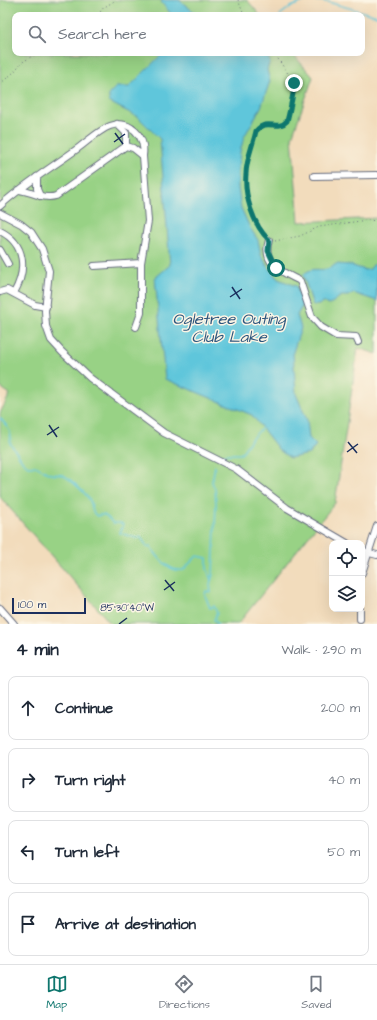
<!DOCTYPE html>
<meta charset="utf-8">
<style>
body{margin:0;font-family:"Architects Daughter",sans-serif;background:#f2f2f3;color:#1f2937}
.controls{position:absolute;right:12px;bottom:12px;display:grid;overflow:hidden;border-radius:8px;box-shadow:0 4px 16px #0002}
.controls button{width:36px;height:36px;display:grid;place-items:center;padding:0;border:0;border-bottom:1px solid #e0e1e3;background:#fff;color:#1f2937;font:20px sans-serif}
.scale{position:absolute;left:12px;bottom:10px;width:74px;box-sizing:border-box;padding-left:4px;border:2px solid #1b2f5e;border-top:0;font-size:11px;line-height:14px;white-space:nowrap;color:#1b2f5e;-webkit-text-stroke:3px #fcf5e5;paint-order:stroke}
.stop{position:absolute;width:12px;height:12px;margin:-9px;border:3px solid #0f766e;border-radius:50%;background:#fff}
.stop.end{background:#0f766e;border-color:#fff;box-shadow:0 1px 4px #0008}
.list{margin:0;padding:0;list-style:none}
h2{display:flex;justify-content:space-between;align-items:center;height:52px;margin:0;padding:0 16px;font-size:17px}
h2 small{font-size:13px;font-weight:400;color:#747a83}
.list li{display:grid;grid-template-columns:26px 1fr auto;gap:12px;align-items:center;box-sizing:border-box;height:64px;margin:0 8px 8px;padding:0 8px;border:1px solid #e0e1e3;border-radius:8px}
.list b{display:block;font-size:15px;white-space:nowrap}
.list em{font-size:13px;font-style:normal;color:#747a83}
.icon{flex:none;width:22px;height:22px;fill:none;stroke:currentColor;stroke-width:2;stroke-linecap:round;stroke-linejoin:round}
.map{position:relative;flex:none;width:377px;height:624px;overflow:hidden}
.search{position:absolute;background:#fff;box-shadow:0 4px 16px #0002;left:12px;right:12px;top:12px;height:44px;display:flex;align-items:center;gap:10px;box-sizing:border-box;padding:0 14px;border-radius:8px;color:#747a83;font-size:15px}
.sheet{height:340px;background:#fff}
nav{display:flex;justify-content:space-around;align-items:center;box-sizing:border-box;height:56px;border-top:1px solid #e0e1e3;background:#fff;font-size:11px;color:#747a83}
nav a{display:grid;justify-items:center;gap:2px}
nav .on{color:#0f766e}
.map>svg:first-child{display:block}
</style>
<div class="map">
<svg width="377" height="624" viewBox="0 0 377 624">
<rect width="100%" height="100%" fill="#fcf5e5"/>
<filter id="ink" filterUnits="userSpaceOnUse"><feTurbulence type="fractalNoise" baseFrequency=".025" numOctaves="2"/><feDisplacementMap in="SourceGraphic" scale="8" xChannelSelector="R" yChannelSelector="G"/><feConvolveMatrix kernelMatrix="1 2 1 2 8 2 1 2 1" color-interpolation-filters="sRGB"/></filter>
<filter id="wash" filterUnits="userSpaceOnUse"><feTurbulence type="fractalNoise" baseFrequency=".012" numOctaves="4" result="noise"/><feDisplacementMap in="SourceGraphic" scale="16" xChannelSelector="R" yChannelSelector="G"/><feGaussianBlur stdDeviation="0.9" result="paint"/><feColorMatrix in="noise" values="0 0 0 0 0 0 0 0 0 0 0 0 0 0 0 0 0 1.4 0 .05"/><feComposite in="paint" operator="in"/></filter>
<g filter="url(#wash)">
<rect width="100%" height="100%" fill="#f2dcbc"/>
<path fill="#98d285" stroke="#5a8072" d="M0,0H247L260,15H15V53H292L313,77L292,137L299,222L377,218V354L358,348L335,503L238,624H111L0,497V413L10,394L0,387Z"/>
<g fill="#5fc6db" stroke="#3d7a9c">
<path d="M163,0H179L198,15H172L161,2Z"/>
<path d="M168,53H265L270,61L267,70L270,81L261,107L244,137L240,152L238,168V188L241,208L250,228L258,240L261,255L270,270L278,279L296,286L303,305L297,315L301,328L293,352L296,394L307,420L309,438L316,445L309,454L290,458L279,450L252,415L165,379L155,278L170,265L160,139L138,117L109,102V94L116,87H129L161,55Z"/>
<path d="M336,264L350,265L365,270L370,269L374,264L377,267V301L353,293L348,296H341L329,305L322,302L319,305H313L303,275C312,266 317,271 327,269C329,269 333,266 336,264Z"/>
</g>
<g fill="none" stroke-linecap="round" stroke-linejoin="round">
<g stroke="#5fc6db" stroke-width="1.5">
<path d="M310,0L328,2L377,16"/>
<path d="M280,15L289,8L307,0"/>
<path d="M0,418C7,426 13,432 10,443L23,462L28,466C39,464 41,471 51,474C55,475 59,474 63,475C70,479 86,493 90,501C93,506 90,512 97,516C106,512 107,518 113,523H121L123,525L120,533L137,538L141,537L147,547L150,546C157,556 169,573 183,570L197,556L207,558V569L211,580"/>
<path d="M218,457L226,454H241L252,438L263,427"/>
<path d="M215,466L212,482L215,489L216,504L213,574L210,584L211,592L206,591L205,595L210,608L214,606L217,613L214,620L218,624"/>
</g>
</g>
</g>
<g filter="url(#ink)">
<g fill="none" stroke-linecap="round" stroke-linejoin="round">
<defs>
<g id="minor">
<path d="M117,124L126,133V146"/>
<path d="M314,176L377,175"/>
<path d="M37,177V189L40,196"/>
<path d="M0,206C24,184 51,168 77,149C87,142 99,130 110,126C130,119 146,136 143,156L133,148L126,146L56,196C43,200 31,191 18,190"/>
<path d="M0,213L21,224L31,232L42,249L49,271L45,311L46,326L51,340L62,352L90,378L164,433L236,469L287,508L347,543"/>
<path d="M0,231C26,244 27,270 14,293"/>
<path d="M269,240C261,265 283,272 300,281L312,317L321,327L336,336L356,337L358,342"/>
<path d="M0,250L8,264"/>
<path d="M94,266L141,263"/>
<path d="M0,292L7,290L35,305L46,307"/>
<path d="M136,327L141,313V263L148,221L143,156"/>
<path d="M362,551L377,555"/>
<path d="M362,573L377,526"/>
<path d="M0,608L14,624"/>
<path d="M360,609V619"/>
</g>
</defs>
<use href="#minor" stroke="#666c7f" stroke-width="8"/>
<g stroke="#666c7f" stroke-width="1" stroke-dasharray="1 3" stroke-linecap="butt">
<path d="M238,0L244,15"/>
<path d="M98,15L103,8L116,0"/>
<path d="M0,84L14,72L21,63L37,53"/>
<path d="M265,236L252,211L246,183V172L256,131L263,124L278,126L285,123L295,88L291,78L274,53"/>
<path d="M275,241L300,236L319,227L367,220L377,221"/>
</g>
<use href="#minor" stroke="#fff" stroke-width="6"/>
</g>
</g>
<g fill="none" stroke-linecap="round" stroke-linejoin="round" filter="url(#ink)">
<path stroke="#0f766e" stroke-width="5" d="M276,268L268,251L269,240C253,225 244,195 246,174C246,160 253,145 256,131C268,117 277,132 287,121C289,114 295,87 294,83"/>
</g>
<path fill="none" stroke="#1b2f5e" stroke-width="1.5" d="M115,133L123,144M114,142L125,134M232,287L240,299M230,297L242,289M49,425L57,437M47,435L59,427M348,442L357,453M347,452L358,444M165,580L174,591M164,590L175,582M119,624L127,618"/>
<g text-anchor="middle" stroke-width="3" stroke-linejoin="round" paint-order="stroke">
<g font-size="16" font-style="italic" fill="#2c557d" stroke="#fcf5e5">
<text x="229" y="324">Ogletree Outing<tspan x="229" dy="18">Club Lake</tspan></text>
</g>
</g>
<g font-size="10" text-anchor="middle" fill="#1b2f5e" stroke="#fcf5e5" stroke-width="3" stroke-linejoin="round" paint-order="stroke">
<text x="127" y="611">85°30'40"W</text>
</g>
</svg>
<div class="controls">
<button><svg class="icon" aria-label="locate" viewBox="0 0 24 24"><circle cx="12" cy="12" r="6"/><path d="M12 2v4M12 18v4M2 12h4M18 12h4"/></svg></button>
<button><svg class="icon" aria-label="layers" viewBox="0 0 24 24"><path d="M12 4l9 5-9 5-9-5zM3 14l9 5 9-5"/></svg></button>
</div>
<div class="scale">100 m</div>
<div class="stop" style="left:276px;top:268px"></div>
<div class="stop end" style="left:294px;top:83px"></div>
<div class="search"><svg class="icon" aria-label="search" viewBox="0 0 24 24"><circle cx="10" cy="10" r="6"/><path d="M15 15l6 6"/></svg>Search here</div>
</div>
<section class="sheet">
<h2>4 min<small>Walk · 290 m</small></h2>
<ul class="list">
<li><svg class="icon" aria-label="ahead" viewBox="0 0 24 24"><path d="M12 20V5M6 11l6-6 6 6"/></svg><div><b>Continue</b></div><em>200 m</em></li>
<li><svg class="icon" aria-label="right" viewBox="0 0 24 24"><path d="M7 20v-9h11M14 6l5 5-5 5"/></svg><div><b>Turn right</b></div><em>40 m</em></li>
<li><svg class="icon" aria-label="left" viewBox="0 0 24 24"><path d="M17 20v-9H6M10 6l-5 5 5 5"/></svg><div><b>Turn left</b></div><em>50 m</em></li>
<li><svg class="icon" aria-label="arrive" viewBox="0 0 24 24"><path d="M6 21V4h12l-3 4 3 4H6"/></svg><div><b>Arrive at destination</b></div></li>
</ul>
</section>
<nav>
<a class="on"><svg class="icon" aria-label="map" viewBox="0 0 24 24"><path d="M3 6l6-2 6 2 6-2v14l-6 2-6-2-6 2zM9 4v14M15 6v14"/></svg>Map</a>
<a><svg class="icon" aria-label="directions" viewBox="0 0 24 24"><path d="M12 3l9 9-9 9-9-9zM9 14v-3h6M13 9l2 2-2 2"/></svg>Directions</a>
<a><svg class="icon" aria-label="saved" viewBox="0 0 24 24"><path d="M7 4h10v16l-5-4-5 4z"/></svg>Saved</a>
</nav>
